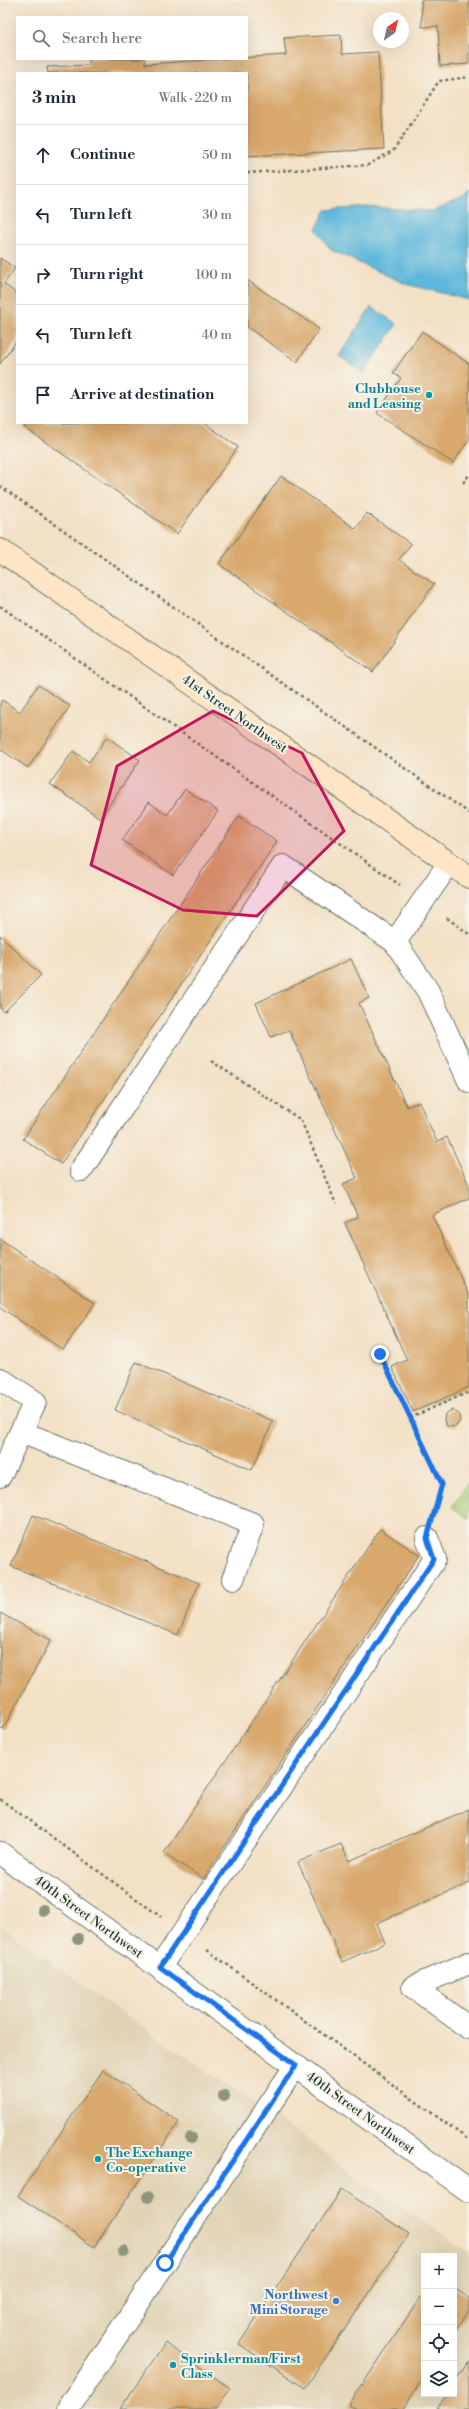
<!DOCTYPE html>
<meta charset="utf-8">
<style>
body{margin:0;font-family:"Libre Bodoni",serif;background:#f2f2f3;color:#1f2937}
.controls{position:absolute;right:12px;bottom:12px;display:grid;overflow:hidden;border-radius:0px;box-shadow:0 4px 16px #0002}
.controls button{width:36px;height:36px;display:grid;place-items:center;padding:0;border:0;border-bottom:1px solid #e0e1e3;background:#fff;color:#1f2937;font:20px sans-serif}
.compass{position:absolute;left:373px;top:12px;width:36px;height:36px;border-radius:50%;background:#fff;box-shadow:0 4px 16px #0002;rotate:34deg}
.stop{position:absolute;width:12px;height:12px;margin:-9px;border:3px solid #1a73e8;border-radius:50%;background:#fff}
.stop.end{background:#1a73e8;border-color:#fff;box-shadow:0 1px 4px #0008}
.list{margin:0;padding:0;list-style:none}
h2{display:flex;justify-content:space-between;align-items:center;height:52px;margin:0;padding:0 16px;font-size:17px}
h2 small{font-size:13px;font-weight:400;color:#747a83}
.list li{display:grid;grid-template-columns:26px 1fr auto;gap:12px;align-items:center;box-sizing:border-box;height:60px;padding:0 16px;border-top:1px solid #e0e1e3}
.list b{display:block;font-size:15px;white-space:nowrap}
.list em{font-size:13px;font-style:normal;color:#747a83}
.icon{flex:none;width:22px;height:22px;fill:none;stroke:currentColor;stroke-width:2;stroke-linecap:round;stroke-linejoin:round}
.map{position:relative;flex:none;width:469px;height:2409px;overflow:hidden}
.search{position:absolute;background:#fff;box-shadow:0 4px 16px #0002;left:16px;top:16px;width:232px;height:44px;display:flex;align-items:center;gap:10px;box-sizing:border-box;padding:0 14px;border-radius:0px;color:#747a83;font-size:15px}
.panel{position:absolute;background:#fff;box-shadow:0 4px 16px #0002;left:16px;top:72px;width:232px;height:352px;border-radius:0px}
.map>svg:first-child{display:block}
</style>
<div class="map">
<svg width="469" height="2409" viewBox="0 0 469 2409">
<rect width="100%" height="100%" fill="#f7f3e8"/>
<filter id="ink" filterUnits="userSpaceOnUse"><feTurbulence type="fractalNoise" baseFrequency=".025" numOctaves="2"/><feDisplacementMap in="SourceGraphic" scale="8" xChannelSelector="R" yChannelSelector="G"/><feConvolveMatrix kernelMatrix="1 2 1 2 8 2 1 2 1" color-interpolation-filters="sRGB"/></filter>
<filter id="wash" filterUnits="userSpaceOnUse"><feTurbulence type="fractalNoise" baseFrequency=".012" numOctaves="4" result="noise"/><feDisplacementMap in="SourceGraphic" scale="16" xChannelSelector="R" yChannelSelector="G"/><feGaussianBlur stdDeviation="0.9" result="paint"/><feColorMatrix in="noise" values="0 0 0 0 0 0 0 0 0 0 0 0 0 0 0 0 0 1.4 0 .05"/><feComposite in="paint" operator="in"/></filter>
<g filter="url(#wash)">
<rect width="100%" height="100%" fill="#f3e1c6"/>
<path fill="#e1d3b5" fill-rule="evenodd" d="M0,1925L109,2004L308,2140L339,2165L469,2252V2409H0ZM424,2256H454V2394H424Z"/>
<path fill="#9fc874" stroke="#5f8254" d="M469,1481V1519L452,1507Z"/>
<g fill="#5eb8db" stroke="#3e7a88">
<path d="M469,193V300L406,284L331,250L316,229L326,210L368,207L433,211L463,199Z"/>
<path d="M371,307L397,324L364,373L339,356Z"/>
</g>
<g id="blocks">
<g fill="#d8a86d">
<path d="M421,0H469V64L440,66L438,26L422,27Z"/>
<path d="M341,35L342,54L378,52L384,149L247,156V73H48L47,67L89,65V59H145V64L286,55L284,38Z"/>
<path d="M0,258L15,268L4,284L17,294V340L0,364Z"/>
<path d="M247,280L319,329L297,362L247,327Z"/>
<path d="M422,331L469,364V440L453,463L377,413L401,378L393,373Z"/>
<path d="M27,423H204L238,447L177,534L24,427Z"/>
<path d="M281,476L356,529L367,513L411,544L399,560L434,584L373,672L219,564Z"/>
<path d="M38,685L70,706L28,768L0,749V703L2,700L20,712Z"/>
<path d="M107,737L140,760L100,818L50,784L73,751L89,762Z"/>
<path d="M185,789L218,811L173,875L122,840L149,802L167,815Z"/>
<path d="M239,816L277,841L61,1164L23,1139Z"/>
<path d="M0,935L41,975L4,1012L0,1007Z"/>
<path d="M351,959L369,998L359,1003L407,1107L419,1102L437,1142L447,1137L469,1185V1198L432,1215L469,1296V1387L413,1412L392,1367L407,1360L345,1223L358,1217L343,1184L357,1178L289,1030L271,1037L256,1003Z"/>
<path d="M0,1239L95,1303L63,1350L0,1307Z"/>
<path d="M136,1362L273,1421L252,1470L115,1410Z"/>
<path d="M452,1410L459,1414L460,1421L455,1427L447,1426L444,1420L445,1414Z"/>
<path d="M33,1515L199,1583L178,1635L11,1566Z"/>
<path d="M380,1529L419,1555L203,1879L164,1853Z"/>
<path d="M0,1613L51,1640L3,1729L0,1727Z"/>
<path d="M469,1809V1883L377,1923L385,1943L342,1962L298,1862L341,1844L349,1861Z"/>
<path d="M103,2070L179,2122L94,2247L18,2196Z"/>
<path d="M342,2189L409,2234L305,2388L239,2344Z"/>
<path d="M454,2288L469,2298V2310L454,2333Z"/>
<path d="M424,2292V2377L403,2409H355L349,2405Z"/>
<path d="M165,2343L230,2388L216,2409H120Z"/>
<path d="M469,2361V2409H437L447,2394H454V2383Z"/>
</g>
</g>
</g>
<g filter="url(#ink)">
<use href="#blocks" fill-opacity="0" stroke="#697667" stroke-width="1"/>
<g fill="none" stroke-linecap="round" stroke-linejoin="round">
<defs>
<g id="street">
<path d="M395,942L449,863"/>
<path d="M81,1170L283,866L395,942L428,991L469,1081"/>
<path d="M0,1379L35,1402L0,1476"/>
<path d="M21,1432L253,1524L233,1579"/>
<path d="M0,1853L469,2191"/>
<path d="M469,1963L413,1987L469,2028"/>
<path d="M160,1967L435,1559L427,1538"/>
<path d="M68,2409L296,2065"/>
</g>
<path id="secondary" d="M0,550L469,877"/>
</defs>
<use href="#street" stroke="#697667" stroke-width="24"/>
<use href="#secondary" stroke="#697667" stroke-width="24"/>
<g stroke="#697667" stroke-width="2.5" stroke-dasharray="3 3" stroke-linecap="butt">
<path d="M247,173L368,165L394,150L439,81L469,77"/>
<path d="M463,483L469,475"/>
<path d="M0,486L469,813"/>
<path d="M0,606L400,885"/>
<path d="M447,918L469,934"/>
<path d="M211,1061L301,1120L336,1204"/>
<path d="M380,1354L442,1484L435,1511"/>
<path d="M410,1418L469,1392"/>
<path d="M0,1799L161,1917"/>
<path d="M207,1950L469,2140"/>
</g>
<use href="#street" stroke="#fff" stroke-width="22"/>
<use href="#secondary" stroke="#fde5c5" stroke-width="22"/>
</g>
<g fill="#8d967d">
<circle cx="43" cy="1910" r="6"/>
<circle cx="78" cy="1939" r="6"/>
<circle cx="224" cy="2096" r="6"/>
<circle cx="191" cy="2138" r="6"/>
<circle cx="148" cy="2197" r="6"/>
<circle cx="123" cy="2251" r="6"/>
</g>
</g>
<g fill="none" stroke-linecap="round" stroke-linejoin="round" filter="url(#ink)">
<path stroke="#1a73e8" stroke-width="5" d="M165,2263L296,2065L160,1967L434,1559L427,1538L442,1484L380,1354"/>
</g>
<path fill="#c2185b" fill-opacity="0.2" stroke="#c2185b" stroke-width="3" stroke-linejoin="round" d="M213,711L302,753L344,831L257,916L183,910L91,865L117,766Z"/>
<g fill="#0f9aa8" stroke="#f7f3e8" stroke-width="1.5">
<circle cx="429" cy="395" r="4"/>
<circle cx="98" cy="2159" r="4"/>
<circle cx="173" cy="2365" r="4"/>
</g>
<circle fill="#3f7fe0" stroke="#f7f3e8" stroke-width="1.5" cx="336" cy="2301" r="4"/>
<g text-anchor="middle" stroke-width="4" stroke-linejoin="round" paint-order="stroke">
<g font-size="13" font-weight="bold" fill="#0d838f" stroke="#f7f3e8" text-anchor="start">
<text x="421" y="393" text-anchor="end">Clubhouse<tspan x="421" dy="15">and Leasing</tspan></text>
<text x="106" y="2157">The Exchange<tspan x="106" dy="15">Co-operative</tspan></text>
<text x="181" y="2363">Sprinklerman/First<tspan x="181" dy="15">Class</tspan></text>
</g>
<g font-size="13" fill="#1f3d34" stroke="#f7f3e8">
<text transform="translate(235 713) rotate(35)" y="5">41st Street Northwest</text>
<text transform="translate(89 1916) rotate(36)" y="5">40th Street Northwest</text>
<text transform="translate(361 2112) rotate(36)" y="5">40th Street Northwest</text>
</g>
<g font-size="13" font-weight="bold" fill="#366cbe" stroke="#f7f3e8" text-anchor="end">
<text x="328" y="2299">Northwest<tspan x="328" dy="15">Mini Storage</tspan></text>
</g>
</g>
</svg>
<div class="controls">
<button>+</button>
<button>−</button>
<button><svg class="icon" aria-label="locate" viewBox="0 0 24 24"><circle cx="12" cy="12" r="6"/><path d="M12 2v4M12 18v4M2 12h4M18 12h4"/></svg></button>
<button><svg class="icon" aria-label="layers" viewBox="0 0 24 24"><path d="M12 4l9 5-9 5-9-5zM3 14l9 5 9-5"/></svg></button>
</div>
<svg class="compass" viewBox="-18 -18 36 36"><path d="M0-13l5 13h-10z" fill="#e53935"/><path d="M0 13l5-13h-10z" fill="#747a83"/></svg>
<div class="stop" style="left:165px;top:2263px"></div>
<div class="stop end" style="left:380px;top:1354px"></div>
<div class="search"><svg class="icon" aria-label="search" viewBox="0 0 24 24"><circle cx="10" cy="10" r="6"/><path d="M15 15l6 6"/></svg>Search here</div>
<section class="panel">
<h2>3 min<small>Walk · 220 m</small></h2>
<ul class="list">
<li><svg class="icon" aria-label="ahead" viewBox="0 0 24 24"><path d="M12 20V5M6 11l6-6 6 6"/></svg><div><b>Continue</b></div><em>50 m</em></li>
<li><svg class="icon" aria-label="left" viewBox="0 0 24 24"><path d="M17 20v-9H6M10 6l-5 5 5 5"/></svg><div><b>Turn left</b></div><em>30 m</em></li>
<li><svg class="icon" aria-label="right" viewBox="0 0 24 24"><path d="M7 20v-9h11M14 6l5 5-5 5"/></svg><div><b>Turn right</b></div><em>100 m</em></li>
<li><svg class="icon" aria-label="left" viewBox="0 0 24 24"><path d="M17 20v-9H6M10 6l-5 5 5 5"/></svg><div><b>Turn left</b></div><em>40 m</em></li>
<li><svg class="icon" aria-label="arrive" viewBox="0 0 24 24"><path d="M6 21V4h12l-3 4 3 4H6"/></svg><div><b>Arrive at destination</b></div></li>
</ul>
</section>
</div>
